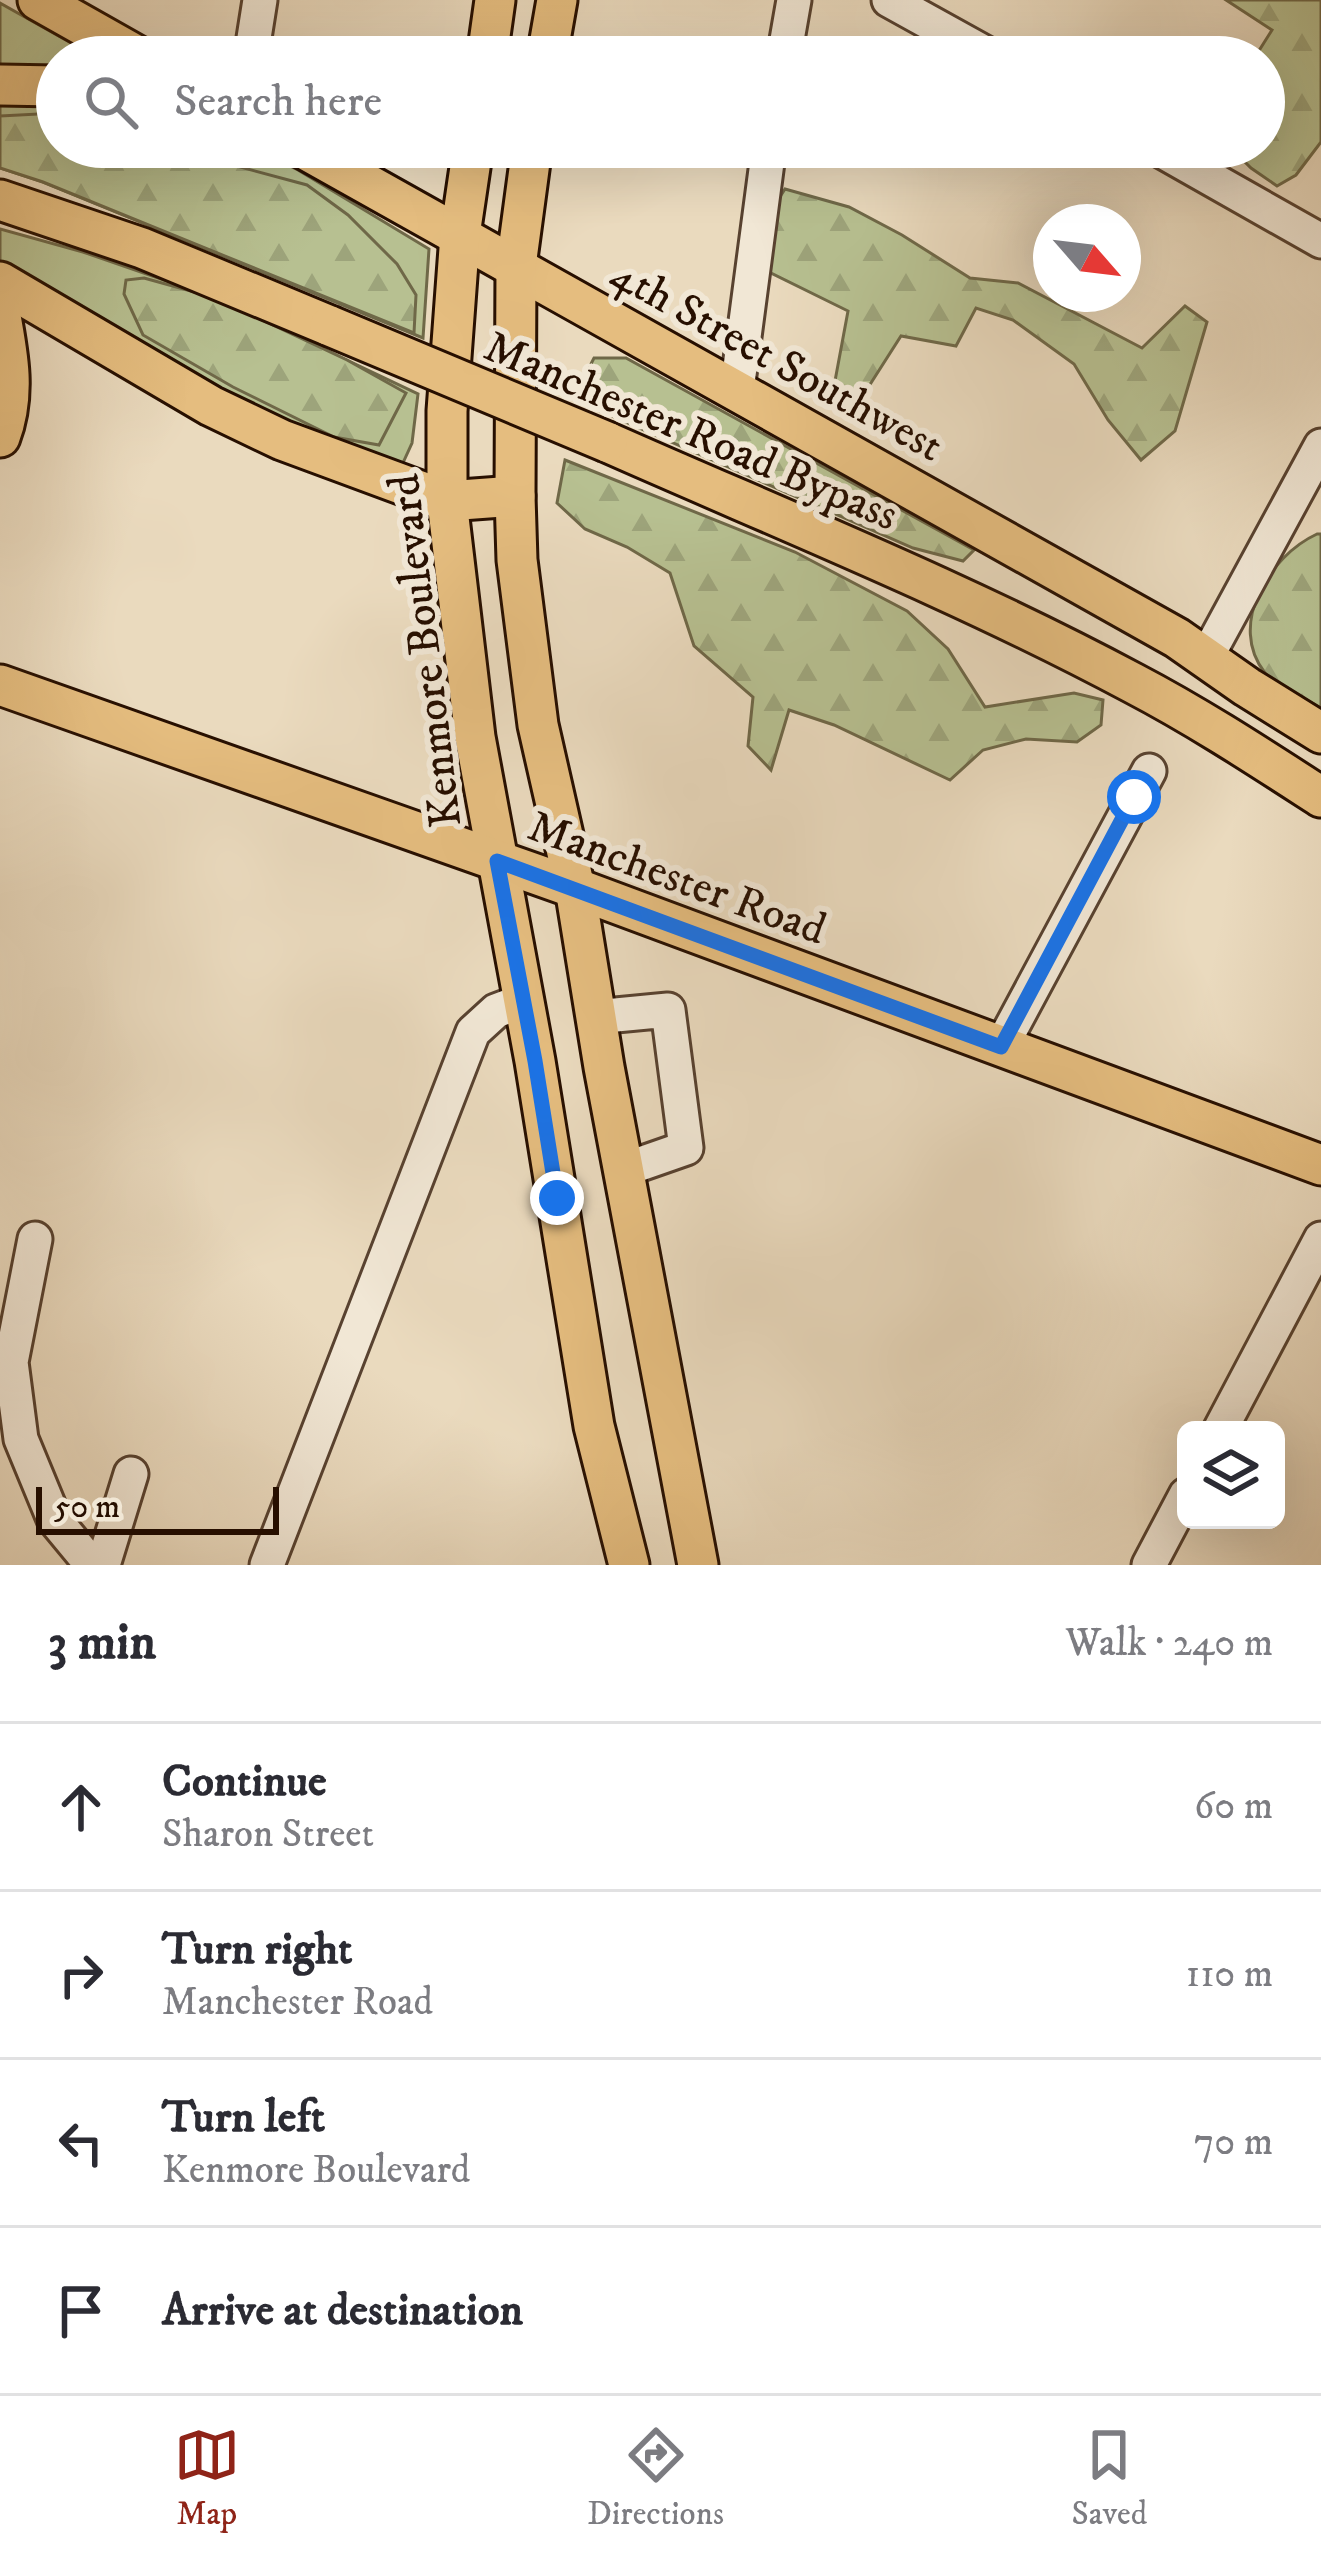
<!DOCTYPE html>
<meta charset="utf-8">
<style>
body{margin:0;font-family:"IM FELL DW Pica",serif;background:#f2f2f3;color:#2b2b33}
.controls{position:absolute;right:36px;bottom:36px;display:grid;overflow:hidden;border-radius:18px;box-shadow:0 12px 48px #0002}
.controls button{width:108px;height:108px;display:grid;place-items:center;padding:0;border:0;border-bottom:3px solid #e1e1e2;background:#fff;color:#2b2b33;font:60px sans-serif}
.compass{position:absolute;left:1033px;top:204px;width:108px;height:108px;border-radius:50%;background:#fff;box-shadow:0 12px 48px #0002;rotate:118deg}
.scale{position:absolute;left:36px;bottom:30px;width:243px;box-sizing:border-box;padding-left:12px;border:6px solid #270f00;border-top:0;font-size:33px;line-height:42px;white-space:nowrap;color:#270f00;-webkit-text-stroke:9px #f1e7d5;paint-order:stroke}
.stop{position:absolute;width:36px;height:36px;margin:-27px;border:9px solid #1a73e8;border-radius:50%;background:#fff}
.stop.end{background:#1a73e8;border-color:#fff;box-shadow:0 3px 12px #0008}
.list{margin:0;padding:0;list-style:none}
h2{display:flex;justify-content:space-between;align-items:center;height:156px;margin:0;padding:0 48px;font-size:51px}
h2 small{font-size:39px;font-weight:400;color:#7c7c81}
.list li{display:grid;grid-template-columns:78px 1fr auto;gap:36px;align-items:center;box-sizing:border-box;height:168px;padding:0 48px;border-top:3px solid #e1e1e2}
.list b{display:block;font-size:45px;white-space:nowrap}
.list p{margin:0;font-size:39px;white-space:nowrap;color:#7c7c81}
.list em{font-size:39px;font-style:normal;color:#7c7c81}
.icon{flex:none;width:66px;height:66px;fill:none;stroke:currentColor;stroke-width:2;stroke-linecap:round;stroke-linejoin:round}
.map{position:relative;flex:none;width:1321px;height:1565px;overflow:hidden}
.search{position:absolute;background:#fff;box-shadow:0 12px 48px #0002;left:36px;right:36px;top:36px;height:132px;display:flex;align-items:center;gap:30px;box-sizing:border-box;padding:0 42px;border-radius:66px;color:#7c7c81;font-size:45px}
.sheet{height:828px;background:#fff}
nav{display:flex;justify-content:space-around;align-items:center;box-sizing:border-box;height:168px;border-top:3px solid #e1e1e2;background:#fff;font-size:33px;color:#7c7c81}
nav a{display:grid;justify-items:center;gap:6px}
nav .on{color:#8f2418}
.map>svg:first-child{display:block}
</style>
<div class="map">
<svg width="1321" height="1565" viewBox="0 0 1321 1565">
<defs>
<pattern id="forest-firs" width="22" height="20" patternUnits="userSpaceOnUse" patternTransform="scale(3)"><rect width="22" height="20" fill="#b7c091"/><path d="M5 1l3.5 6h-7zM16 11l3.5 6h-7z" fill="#9da47b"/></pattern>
</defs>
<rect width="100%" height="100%" fill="#eadabe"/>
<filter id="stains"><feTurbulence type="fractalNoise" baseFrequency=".00167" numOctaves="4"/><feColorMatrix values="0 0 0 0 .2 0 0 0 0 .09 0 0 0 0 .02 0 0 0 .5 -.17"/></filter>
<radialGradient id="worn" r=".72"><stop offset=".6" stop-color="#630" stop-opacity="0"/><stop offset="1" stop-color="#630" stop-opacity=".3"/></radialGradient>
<g fill="#b7c091" stroke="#6f6848" stroke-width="3">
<path d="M0,3L96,57H57V75L0,73Z"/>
<path d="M57,102V147H252L298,170L429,249L423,338L43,182L0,168V103Z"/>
<path d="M0,229L83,252L216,298L418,394L412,443L402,465L285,428L0,266Z"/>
</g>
<g fill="url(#forest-firs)" stroke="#6f6848" stroke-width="3">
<path d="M1226,0H1321V142L1296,175L1277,186L1251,168L1230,147H1264V57H1255L1272,30Z"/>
<path d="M57,113V147H166L307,185L348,215L397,264L416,295L414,333L43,182L0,168V116Z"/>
<path d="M785,189L849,207L902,235L970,278L1018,283L1142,348L1185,306L1207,322L1175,431L1141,460L1108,420L1074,364L1013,320L976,308L956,346L901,336L862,397L835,381L848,311L767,271L769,214Z"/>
<path d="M144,278L216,298L347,360L406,393L379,445L334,437L233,387L143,335L124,294L126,280Z"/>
<path d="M594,358H626L974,550L963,561L913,548L573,399Z"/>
<path d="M565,460L795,552L907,611L948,649L985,707L1074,693L1103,700L1101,725L1077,742L1026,739L983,750L950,780L834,725L789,710L771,770L748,746L753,697L694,646L670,573L627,547L585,529L557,503Z"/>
<path d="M1317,534H1321V708C1304,698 1278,688 1265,673C1227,625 1269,556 1317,534Z"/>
</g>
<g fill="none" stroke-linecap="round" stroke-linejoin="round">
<defs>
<g id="minor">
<path d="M889,0L992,57"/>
<path d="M251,57L260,0"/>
<path d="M784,57L794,0"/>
<path d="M1155,147L1321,241"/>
<path d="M737,390L769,147"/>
<path d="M1206,658L1321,446"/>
<path d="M595,1017L668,1010L686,1148L623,1170"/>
<path d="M1001,1047L1149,771"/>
<path d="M35,1239L11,1362L21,1439L54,1519L92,1565"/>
<path d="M1220,1430L1321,1239"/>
<path d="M103,1565L131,1474"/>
<path d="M267,1565L473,1032L496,1011L522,1001"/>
<path d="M1149,1565L1186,1495"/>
</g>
<g id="major">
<path d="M38,0L139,57"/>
<path d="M487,57L495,0"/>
<path d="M547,57L557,0"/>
<path d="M0,85L57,86"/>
<path d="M301,147L1177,638L1247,687L1321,733"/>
<path d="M473,147L460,235L447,411V501L475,737L535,1061L594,1426L629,1565"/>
<path d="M532,147L516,266L515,496L517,560L538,725L575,888L604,1067L698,1565"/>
<path d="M0,200L142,248L330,326"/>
<path d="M0,282L211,406L282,440L447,501L515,496"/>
<path d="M0,311C8,354 16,395 0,437"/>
<path d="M607,442C783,520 963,592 1133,683C1198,717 1259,757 1321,797"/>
<path d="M0,685L575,888L1321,1165"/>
</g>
</defs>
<use href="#minor" stroke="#584230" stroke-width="39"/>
<use href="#major" stroke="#270f00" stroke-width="45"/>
<use href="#minor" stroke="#f1e7d5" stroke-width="33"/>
<use href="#major" stroke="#e5bd7f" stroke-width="39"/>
<defs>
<path id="major-bridge" d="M330,326L607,442"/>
</defs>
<use href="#major-bridge" stroke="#270f00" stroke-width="45" stroke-linecap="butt"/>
<use href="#major-bridge" stroke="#e5bd7f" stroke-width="39"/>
</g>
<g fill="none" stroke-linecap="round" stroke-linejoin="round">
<path stroke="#1a73e8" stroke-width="15" d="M557,1198L535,1061L497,861L1001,1047L1134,797"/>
</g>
<g text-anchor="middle" stroke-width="12" stroke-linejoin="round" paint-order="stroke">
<g font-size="45" fill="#270f00" stroke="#f1e7d5">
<text transform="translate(778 358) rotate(29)" y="16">4th Street Southwest</text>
<text transform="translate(692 429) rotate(23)" y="16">Manchester Road Bypass</text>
<text transform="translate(423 651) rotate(-97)" y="16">Kenmore Boulevard</text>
<text transform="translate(678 876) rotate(20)" y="16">Manchester Road</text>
</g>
</g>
<rect width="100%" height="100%" filter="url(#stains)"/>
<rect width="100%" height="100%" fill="url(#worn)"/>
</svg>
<div class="controls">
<button><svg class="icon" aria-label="layers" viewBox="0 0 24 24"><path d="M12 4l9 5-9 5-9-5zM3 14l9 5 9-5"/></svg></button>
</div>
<svg class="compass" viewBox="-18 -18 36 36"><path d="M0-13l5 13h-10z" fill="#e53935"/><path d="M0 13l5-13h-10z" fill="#7c7c81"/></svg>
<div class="scale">50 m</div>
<div class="stop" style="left:1134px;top:797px"></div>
<div class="stop end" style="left:557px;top:1198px"></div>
<div class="search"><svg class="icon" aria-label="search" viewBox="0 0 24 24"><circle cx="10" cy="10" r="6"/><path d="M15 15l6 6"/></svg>Search here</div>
</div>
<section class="sheet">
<h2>3 min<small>Walk · 240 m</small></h2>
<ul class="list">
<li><svg class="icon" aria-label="ahead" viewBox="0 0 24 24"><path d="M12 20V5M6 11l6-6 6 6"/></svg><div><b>Continue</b><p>Sharon Street</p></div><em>60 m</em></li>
<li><svg class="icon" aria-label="right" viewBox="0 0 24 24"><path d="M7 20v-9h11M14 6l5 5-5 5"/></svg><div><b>Turn right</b><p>Manchester Road</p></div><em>110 m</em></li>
<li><svg class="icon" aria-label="left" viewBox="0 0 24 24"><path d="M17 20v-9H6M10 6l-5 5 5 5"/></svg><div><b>Turn left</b><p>Kenmore Boulevard</p></div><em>70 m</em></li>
<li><svg class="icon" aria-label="arrive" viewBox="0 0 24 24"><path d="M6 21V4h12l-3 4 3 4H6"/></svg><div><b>Arrive at destination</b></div></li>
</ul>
</section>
<nav>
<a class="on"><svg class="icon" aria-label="map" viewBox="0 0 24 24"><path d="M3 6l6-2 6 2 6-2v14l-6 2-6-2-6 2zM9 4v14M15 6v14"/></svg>Map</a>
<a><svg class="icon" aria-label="directions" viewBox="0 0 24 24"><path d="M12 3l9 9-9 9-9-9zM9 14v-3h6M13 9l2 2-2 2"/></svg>Directions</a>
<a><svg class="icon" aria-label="saved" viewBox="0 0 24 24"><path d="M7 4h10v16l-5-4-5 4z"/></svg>Saved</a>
</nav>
